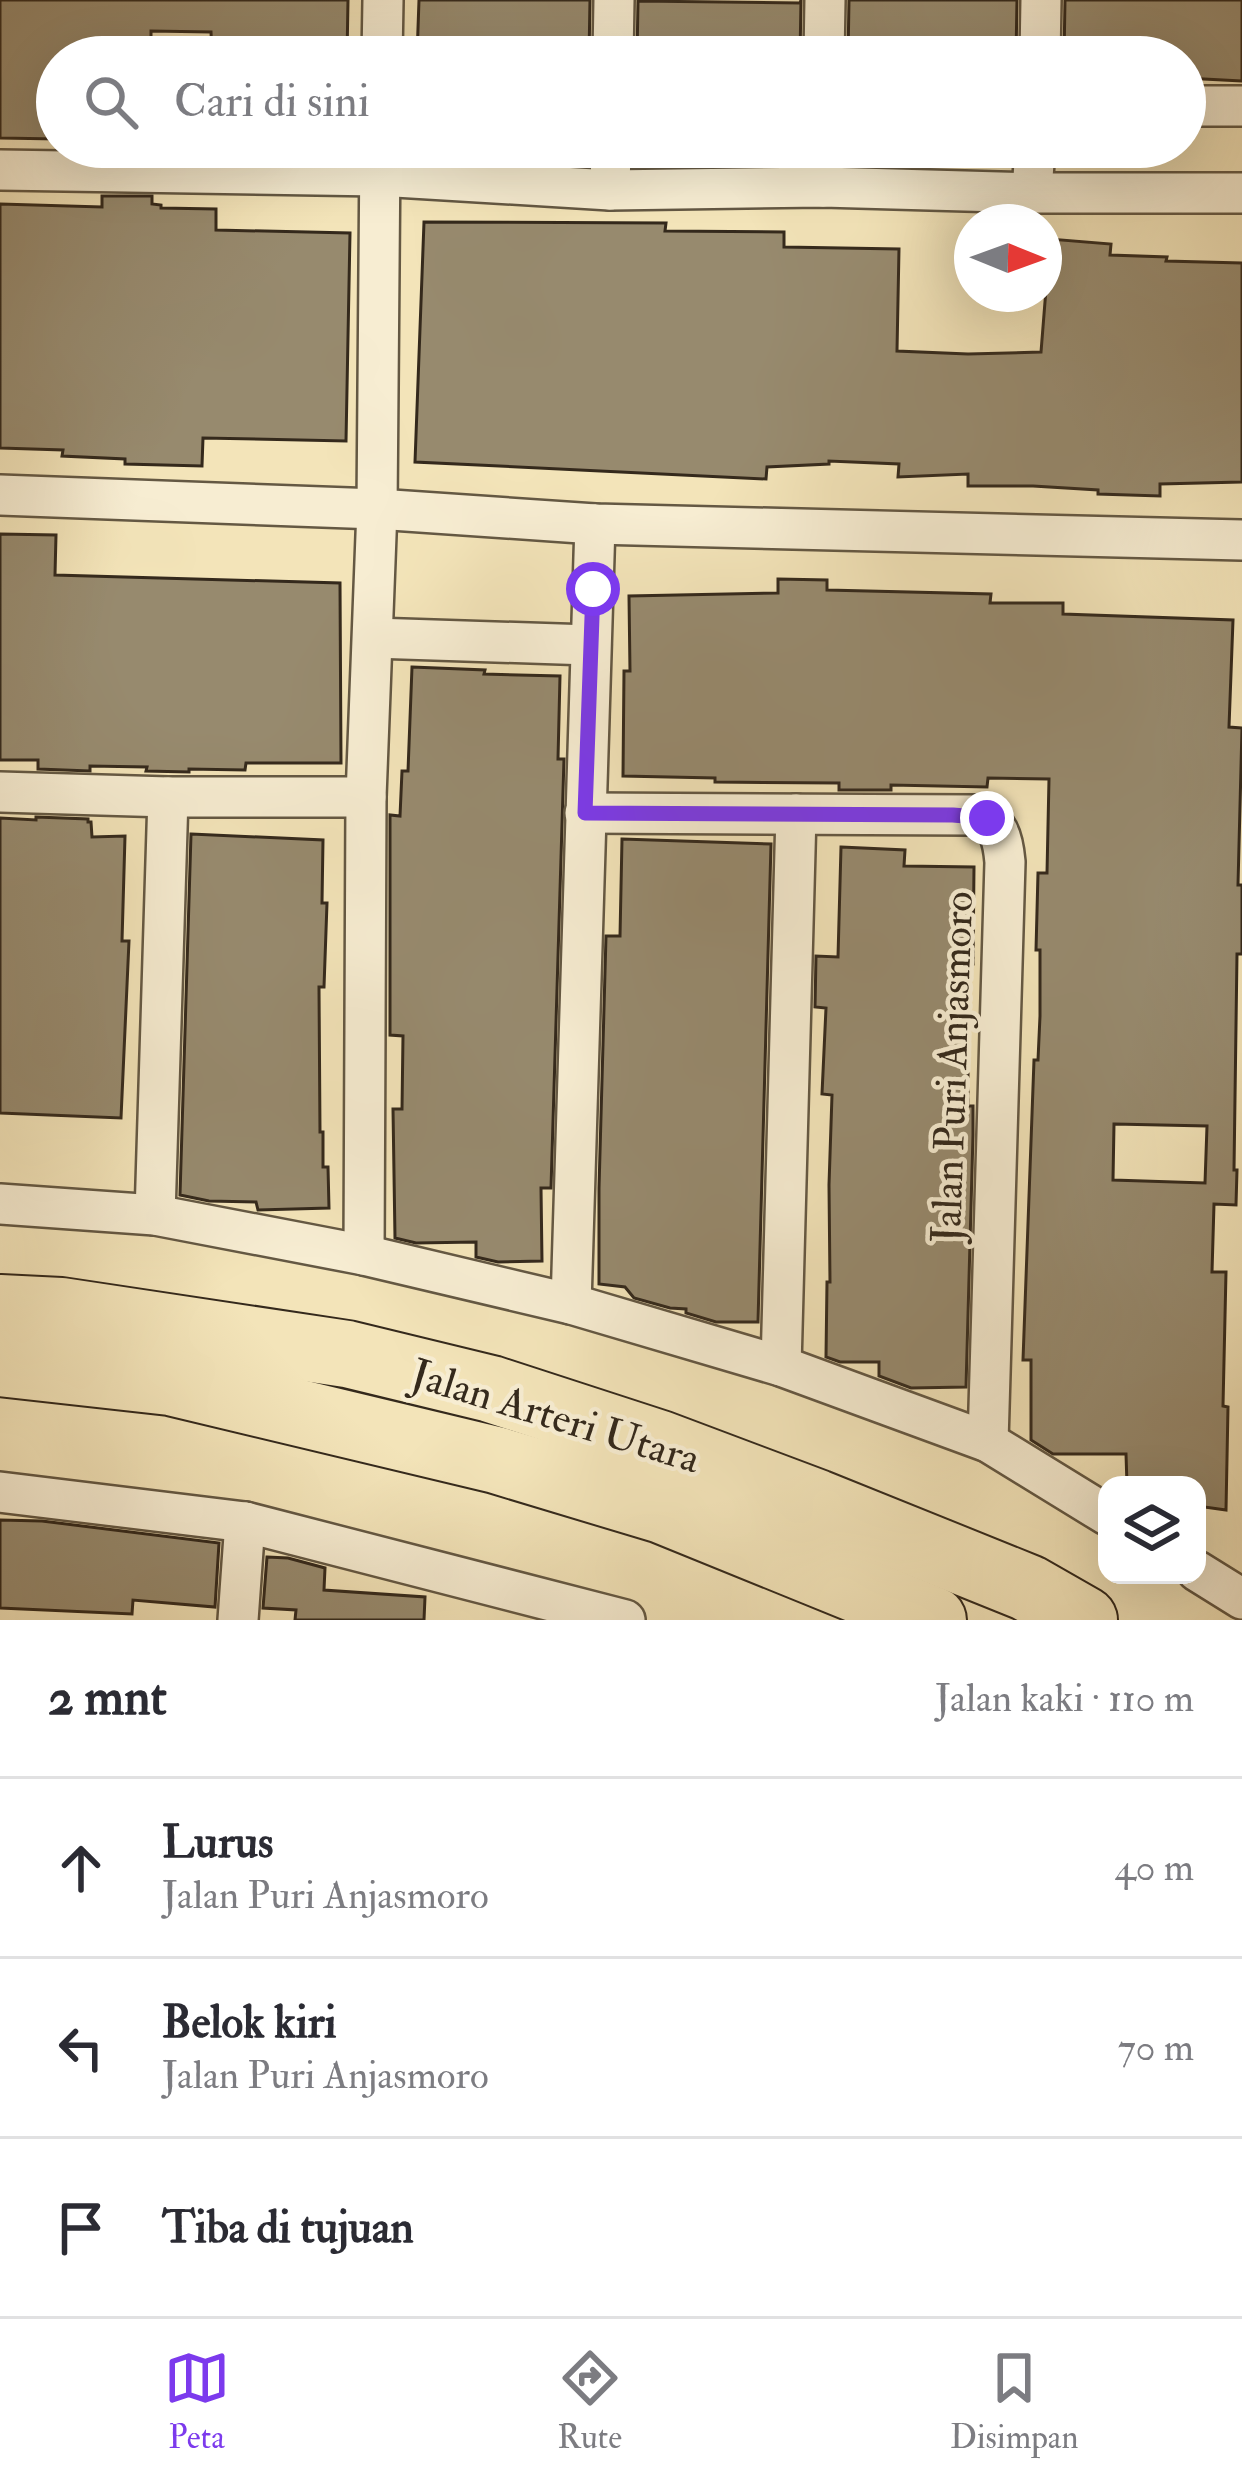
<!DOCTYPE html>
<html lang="id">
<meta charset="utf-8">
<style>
body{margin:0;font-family:"IM FELL Double Pica",serif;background:#f2f2f3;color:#2b2b33}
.controls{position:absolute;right:36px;bottom:36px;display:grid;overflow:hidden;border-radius:24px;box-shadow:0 12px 48px #0002}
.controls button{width:108px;height:108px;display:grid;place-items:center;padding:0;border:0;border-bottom:3px solid #e1e1e2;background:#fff;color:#2b2b33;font:60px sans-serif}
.compass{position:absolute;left:954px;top:204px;width:108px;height:108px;border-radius:50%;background:#fff;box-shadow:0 12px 48px #0002;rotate:91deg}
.stop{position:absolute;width:36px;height:36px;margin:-27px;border:9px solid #7c3aed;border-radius:50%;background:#fff}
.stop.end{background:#7c3aed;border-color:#fff;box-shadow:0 3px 12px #0008}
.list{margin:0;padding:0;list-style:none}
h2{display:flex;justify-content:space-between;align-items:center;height:156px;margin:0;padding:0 48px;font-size:51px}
h2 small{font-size:39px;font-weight:400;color:#7c7c81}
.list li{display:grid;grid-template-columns:78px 1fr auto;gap:36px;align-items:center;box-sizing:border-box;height:180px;padding:0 48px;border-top:3px solid #e1e1e2}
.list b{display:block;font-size:45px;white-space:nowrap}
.list p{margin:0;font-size:39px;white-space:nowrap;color:#7c7c81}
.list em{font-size:39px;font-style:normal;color:#7c7c81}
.icon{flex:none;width:66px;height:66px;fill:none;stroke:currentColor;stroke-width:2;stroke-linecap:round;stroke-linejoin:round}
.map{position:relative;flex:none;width:1242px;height:1620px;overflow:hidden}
.search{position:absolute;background:#fff;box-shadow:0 12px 48px #0002;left:36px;right:36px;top:36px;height:132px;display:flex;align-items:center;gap:30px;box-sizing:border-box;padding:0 42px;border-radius:66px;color:#7c7c81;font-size:45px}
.sheet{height:696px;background:#fff}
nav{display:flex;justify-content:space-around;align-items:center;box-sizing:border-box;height:168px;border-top:3px solid #e1e1e2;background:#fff;font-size:33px;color:#7c7c81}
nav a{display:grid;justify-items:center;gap:6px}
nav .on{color:#7c3aed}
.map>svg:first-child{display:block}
</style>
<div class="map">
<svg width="1242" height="1620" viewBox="0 0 1242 1620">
<rect width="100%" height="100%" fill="#f3e4b9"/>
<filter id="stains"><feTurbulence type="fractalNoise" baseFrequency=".00167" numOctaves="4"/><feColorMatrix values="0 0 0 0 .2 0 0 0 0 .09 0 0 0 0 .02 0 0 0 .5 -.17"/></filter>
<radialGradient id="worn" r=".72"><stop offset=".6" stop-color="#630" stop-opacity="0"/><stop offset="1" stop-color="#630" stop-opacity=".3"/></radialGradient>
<g fill="#978a6e" stroke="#34291c" stroke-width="3" fill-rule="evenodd">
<path d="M0,0H348L347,57H212L211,32L151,31V57H57V139L0,138Z"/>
<path d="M419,0H590L589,57H417Z"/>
<path d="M801,0L800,57H637L638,1L800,3Z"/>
<path d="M849,0H1017L1016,57H848Z"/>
<path d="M1065,0H1242V81L1185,78V57H1064Z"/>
<path d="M102,196H152V204L161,205V208L216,209V230L350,233L346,441L203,438L202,466L125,464V459L62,456L63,450L0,448V204L102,207Z"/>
<path d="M424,222L666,223L665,231L784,232V247L899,249L897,351L968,354L1041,352L1050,239L1111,244L1110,255L1167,257L1166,261L1242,263V482L1160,484V496L1098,494V490L1033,486H968V474L898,477L899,464L829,461V464L767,467L766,479L415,462Z"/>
<path d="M0,534L56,535L55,575L340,583L341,763H246L245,770L189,769V772L146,771L147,767L90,766V771L38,769V760H0Z"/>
<path d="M778,579L827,580V590L991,594L990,603H1063V614L1233,620L1229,727L1242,728L1238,885H1242V954H1237L1234,1170H1237L1236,1205L1214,1204L1212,1272H1226L1223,1406L1228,1407L1226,1510L1197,1506V1485H1127L1126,1454H1053L1031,1440V1360H1023L1034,1060H1038L1040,1016V950H1036L1038,873H1047L1049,779L988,778L987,787L891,785V790H839V783L715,782V778L623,776L624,671H630L629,596L778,593ZM1114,1124L1207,1126L1205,1183L1113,1180Z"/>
<path d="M412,667L485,670L484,674L560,676L558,759H564L551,1188H541L542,1261L498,1262L476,1257V1242L416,1243L395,1238L393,1109H402L403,1036L390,1035V815L400,816L402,771H408Z"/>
<path d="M36,817L88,819V822H91L92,837L125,836L122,941H129L121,1118L0,1113V818L36,820Z"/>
<path d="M191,834L323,840L322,903H327L324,987H319L320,1132H323V1167H328L329,1208L258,1210L256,1202L209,1201L180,1195Z"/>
<path d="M622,839L771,844L758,1322H716L686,1313V1309L670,1308L634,1298L625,1287L599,1284V1188L606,936H620Z"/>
<path d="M841,847L905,850L904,866L974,867L973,964H970L968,1036V1106H973V1135L966,1387L911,1388L879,1376V1362H840L826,1357L827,1282H830L829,1185L832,1095L822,1094L826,1008L815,1007L816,956L838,957Z"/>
<path d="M0,1520L42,1521L219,1543L215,1607L133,1600L132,1614L0,1608Z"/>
<path d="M267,1557L288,1558L325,1568L324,1590L425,1597L424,1620H295L296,1610L263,1608Z"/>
</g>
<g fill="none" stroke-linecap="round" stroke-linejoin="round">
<defs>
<g id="minor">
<path d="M382,57L383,0"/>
<path d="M613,57L614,0"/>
<path d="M824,57L825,0"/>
<path d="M1040,57L1041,0"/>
<path d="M1185,106H1242"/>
<path d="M0,170L379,176L610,190L823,187L1032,193H1242"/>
<path d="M823,187V147"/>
<path d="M610,190L611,147"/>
<path d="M1032,193L1035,147"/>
<path d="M0,495L377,509L595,524L1242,540"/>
<path d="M373,638L590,645"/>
<path d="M0,792L168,797H366"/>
<path d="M585,813L974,815C999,820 1003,839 1005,862L988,1442"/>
<path d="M0,1204L155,1215L364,1255L571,1304L781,1366L988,1442L1107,1515"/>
<path d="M155,1215L168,797"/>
<path d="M364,1255L366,797L377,509L380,147"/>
<path d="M571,1304L595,524"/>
<path d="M781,1366L796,814"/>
<path d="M0,1492L245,1522L625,1620"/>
<path d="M1197,1571L1242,1599"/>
<path d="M238,1620L245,1522"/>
</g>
<g id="trunk">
<path d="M0,1308L61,1311L347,1354L491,1389L660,1444L817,1503L1028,1588L1084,1620"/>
<path d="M0,1363L170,1382L496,1460L662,1510L933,1620"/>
</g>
</defs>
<use href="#minor" stroke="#645843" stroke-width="44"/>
<use href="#trunk" stroke="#34291c" stroke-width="70"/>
<use href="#minor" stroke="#f7edd2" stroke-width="39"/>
<use href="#trunk" stroke="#f3e4b9" stroke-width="66"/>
</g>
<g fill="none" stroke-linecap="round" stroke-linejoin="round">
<path stroke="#7c3aed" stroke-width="15" d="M593,589L585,813L953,815L987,818"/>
</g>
<g text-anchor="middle" stroke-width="9" stroke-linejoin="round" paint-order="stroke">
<g font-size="42" fill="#34291c" stroke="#f7edd2">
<text transform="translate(951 1067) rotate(-88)" y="15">Jalan Puri Anjasmoro</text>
<text transform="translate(556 1415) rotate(17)" y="15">Jalan Arteri Utara</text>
</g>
</g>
<rect width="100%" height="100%" filter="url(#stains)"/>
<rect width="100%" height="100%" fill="url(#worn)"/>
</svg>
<div class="controls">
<button><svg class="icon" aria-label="layers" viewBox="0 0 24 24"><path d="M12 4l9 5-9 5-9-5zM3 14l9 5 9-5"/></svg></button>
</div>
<svg class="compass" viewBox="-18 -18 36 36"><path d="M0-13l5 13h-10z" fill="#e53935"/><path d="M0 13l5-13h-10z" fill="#7c7c81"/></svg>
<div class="stop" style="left:593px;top:589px"></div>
<div class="stop end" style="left:987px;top:818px"></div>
<div class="search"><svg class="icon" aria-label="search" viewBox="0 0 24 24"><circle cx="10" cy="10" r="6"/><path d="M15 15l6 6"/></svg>Cari di sini</div>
</div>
<section class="sheet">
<h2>2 mnt<small>Jalan kaki · 110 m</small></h2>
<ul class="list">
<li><svg class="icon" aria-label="ahead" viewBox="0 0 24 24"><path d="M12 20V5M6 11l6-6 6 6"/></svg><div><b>Lurus</b><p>Jalan Puri Anjasmoro</p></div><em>40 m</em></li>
<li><svg class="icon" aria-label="left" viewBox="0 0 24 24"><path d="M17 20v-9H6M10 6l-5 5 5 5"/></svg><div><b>Belok kiri</b><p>Jalan Puri Anjasmoro</p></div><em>70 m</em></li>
<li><svg class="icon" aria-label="arrive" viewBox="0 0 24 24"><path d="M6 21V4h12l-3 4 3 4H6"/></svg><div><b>Tiba di tujuan</b></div></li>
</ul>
</section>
<nav>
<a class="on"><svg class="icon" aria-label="map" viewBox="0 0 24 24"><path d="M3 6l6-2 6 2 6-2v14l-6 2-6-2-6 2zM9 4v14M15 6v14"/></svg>Peta</a>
<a><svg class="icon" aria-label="directions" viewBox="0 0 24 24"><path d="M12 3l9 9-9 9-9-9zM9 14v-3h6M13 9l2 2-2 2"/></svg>Rute</a>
<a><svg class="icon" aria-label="saved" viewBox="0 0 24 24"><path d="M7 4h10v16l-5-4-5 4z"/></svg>Disimpan</a>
</nav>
